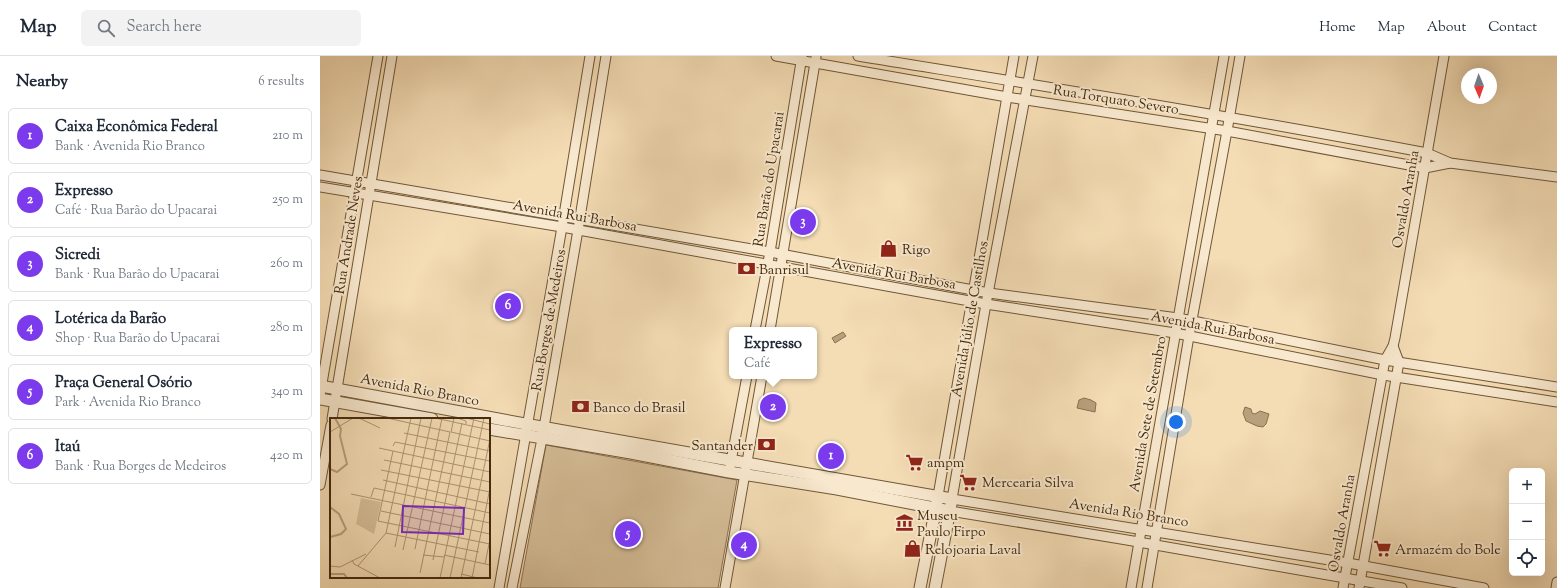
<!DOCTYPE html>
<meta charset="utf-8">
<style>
body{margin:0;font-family:"Sorts Mill Goudy",serif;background:#f2f2f3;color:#1f2937}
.controls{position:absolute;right:12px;bottom:12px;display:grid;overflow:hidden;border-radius:6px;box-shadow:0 4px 16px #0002}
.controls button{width:36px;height:36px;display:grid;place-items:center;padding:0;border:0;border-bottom:1px solid #e0e1e3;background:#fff;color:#1f2937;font:20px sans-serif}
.compass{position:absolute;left:1141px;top:12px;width:36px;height:36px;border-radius:50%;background:#fff;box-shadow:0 4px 16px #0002;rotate:178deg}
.you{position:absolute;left:856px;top:366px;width:14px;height:14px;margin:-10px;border:3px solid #fff;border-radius:50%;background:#1a73e8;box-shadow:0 0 0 6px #1a73e833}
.badge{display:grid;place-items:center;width:26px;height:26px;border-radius:50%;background:#7c3aed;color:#fff;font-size:13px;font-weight:700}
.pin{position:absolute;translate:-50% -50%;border:2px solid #fff;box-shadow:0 1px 4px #0006}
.popup{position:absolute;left:409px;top:271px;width:88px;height:52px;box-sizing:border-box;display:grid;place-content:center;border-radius:6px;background:#fff;filter:drop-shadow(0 1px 3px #0005);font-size:13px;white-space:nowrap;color:#747a83}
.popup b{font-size:15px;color:#1f2937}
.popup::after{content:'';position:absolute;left:50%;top:100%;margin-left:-8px;border:8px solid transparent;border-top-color:#fff}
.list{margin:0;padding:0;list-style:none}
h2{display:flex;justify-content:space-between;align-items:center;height:52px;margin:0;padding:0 16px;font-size:17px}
h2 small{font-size:13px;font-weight:400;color:#747a83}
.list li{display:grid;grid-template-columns:26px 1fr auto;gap:12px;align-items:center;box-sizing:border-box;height:56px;margin:0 8px 8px;padding:0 8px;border:1px solid #e0e1e3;border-radius:6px}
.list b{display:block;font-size:15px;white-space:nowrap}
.list p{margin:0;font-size:13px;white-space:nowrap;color:#747a83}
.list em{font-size:13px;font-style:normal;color:#747a83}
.icon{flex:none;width:22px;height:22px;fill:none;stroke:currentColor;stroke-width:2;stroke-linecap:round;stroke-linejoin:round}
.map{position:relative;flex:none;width:1237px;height:532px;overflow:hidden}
header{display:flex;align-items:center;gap:24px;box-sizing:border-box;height:56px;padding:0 20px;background:#fff;border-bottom:1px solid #e0e1e3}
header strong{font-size:19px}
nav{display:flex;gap:22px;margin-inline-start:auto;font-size:14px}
.search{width:280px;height:36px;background:#f2f2f3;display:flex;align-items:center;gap:10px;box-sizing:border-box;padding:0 14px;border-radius:6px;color:#747a83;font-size:15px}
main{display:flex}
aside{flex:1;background:#fff}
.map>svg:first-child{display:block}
</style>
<header>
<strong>Map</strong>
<div class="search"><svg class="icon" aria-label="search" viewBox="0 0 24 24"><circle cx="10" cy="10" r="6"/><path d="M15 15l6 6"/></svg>Search here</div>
<nav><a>Home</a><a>Map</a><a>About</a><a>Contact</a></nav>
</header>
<main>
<aside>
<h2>Nearby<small>6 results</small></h2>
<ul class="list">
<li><span class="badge">1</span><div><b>Caixa Econômica Federal</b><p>Bank · Avenida Rio Branco</p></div><em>210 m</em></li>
<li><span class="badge">2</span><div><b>Expresso</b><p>Café · Rua Barão do Upacarai</p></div><em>250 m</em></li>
<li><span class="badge">3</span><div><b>Sicredi</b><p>Bank · Rua Barão do Upacarai</p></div><em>260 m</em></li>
<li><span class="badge">4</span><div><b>Lotérica da Barão</b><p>Shop · Rua Barão do Upacarai</p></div><em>280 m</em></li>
<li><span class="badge">5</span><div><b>Praça General Osório</b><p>Park · Avenida Rio Branco</p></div><em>340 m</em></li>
<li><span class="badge">6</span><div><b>Itaú</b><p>Bank · Rua Borges de Medeiros</p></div><em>420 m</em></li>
</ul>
</aside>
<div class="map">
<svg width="1237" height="532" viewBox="0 0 1237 532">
<rect width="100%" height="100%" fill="#f4dcb4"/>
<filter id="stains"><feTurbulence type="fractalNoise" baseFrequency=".005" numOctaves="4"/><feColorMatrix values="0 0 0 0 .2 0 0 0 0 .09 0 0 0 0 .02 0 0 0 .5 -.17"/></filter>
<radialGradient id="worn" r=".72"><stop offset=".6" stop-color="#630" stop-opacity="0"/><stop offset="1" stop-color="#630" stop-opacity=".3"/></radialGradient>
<path fill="#d6be98" stroke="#8d7454" d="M226,389L417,424L398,532H200Z"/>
<g fill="#b8a07c" stroke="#8a7150">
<path d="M523,276L526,280L515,287L512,282Z"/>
<path d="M764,342L771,344L776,347L775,356L757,352L759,344Z"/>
<path d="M925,351L931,353L932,357L935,358L940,355L949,358L946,368L943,371L937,370L926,365L923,357Z"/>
</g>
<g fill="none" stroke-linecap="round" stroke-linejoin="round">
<defs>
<g id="minor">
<path d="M456,0L687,41L907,75L1105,112L1130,107"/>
<path d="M538,0C728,31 918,61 1107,97L1130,107L1237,121"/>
<path d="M713,0L666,248L632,443L1028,507L1164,532"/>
<path d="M0,119L450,196L669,237L858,262L1065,304L1237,331"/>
<path d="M0,131L242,171L666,248L855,277L1063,319L1237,346"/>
<path d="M435,274L450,196L482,0"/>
<path d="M450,274L496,1"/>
<path d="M0,339L58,0"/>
<path d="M12,363L72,0"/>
<path d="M409,416L427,320"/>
<path d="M0,429L11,369"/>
<path d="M618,440L694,0"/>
<path d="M630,455L807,484L1082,532"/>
<path d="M179,532L242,171L270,0"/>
<path d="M192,532L222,383L258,174L286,0"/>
<path d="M405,532L442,320"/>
<path d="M811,532L904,0"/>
<path d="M827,532L869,280L907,75L920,0"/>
<path d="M1023,532L1065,304L1073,290L1075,282L1124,0"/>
<path d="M1039,532L1079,306L1073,290"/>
<path d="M1236,532L1237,526"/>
</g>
<g id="tertiary">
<path d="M0,330L238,374L632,443L615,532"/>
<path d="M0,343L112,363"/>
<path d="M169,373L311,397L409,416L517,433L630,455"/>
<path d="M600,532L617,446"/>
</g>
</defs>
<use href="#minor" stroke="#705738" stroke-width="11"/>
<use href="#tertiary" stroke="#705738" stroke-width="13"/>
<use href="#minor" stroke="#f8e8ce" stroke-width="9"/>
<use href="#tertiary" stroke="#f8e8ce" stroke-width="11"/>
</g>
<defs>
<symbol id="shop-bare" viewBox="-9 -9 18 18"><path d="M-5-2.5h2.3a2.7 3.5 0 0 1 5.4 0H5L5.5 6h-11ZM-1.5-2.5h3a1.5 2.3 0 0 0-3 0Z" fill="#8f2418" stroke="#f8e8ce" stroke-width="2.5" paint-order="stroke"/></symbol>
<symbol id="bank-bare" viewBox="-9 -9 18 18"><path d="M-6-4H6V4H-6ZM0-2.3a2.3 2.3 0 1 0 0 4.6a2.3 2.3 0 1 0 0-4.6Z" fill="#8f2418" stroke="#f8e8ce" stroke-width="2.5" paint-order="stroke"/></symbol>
<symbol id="supermarket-bare" viewBox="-9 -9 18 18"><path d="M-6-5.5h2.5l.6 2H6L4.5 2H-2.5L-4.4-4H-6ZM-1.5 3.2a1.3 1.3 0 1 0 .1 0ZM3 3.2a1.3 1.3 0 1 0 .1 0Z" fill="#8f2418" stroke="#f8e8ce" stroke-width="2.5" paint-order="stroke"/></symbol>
<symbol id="museum-bare" viewBox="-9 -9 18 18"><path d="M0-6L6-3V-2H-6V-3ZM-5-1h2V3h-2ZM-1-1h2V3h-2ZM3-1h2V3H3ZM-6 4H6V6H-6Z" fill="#8f2418" stroke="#f8e8ce" stroke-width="2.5" paint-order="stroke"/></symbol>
</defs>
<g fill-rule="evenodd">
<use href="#shop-bare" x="556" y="180" width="25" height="25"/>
<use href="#bank-bare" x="414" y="200" width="25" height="25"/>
<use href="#bank-bare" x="248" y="338" width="25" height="25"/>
<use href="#bank-bare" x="434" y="376" width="25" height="25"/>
<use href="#supermarket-bare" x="582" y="394" width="25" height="25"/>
<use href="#supermarket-bare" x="636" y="414" width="25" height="25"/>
<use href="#museum-bare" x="572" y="454" width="25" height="25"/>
<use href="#shop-bare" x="580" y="480" width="25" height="25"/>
<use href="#supermarket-bare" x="1050" y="480" width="25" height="25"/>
</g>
<g text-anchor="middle" stroke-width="4" stroke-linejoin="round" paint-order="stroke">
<g font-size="14" fill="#442b0f" stroke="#f8e8ce">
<text transform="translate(796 43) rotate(9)" y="5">Rua Torquato Severo</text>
<text transform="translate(448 123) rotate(-81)" y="5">Rua Barão do Upacarai</text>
<text transform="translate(1085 143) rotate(-80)" y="5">Osvaldo Aranha</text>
<text transform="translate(255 159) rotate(10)" y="5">Avenida Rui Barbosa</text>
<text transform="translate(28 179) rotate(-81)" y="5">Rua Andrade Neves</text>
<text transform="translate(574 217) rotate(10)" y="5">Avenida Rui Barbosa</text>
<text transform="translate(649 263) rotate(-80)" y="5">Avenida Júlio de Castilhos</text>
<text transform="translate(228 264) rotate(-80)" y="5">Rua Borges de Medeiros</text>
<text transform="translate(893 271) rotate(11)" y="5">Avenida Rui Barbosa</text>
<text transform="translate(100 333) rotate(11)" y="5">Avenida Rio Branco</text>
<text transform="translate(827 358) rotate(-80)" y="5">Avenida Sete de Setembro</text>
<text transform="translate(809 456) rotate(9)" y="5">Avenida Rio Branco</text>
<text transform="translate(1021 467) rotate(-80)" y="5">Osvaldo Aranha</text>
</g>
<g font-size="14" fill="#442b0f" stroke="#f8e8ce" text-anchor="start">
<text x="582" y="198">Rigo</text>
<text x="439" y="218">Banrisul</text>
<text x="273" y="356">Banco do Brasil</text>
<text x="433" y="394" text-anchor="end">Santander</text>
<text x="607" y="411">ampm</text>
<text x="662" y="431">Mercearia Silva</text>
<text x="597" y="464">Museu<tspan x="597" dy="16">Paulo Firpo</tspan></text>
<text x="605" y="498">Relojoaria Laval</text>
<text x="1075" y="498">Armazém do Bole</text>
</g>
</g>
<g transform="translate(10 362)">
<rect width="160" height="160" fill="#f4dcb4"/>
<path d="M31,80L51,84L44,116L26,106Z" fill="#d6be98"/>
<path fill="none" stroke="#b8a07c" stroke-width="2" d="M0,51L7,54L17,46L10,18L11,11L5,0M0,89L9,96L16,111L11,116L0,119M0,156H14L17,160"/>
<path fill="none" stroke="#ae9572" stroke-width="1" d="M29,0L50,10M57,0L120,14M105,0L160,12M127,0L136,3V6M136,0L160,6M0,14L23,0M121,14L160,23M121,14L124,0M74,15L160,33M75,27L81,0M63,28L65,24L160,43M49,30L160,54M63,33L48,103L160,126M54,42L160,64M51,52L160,74M53,62L160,86M21,76L160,105M41,79L44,70L160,95M51,93L160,116M56,115L149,134M106,127L132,5M65,129L91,0M85,131L112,0M73,132L102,0M93,137L114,139M114,137L160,147M22,142L24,146L50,160M103,142L106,127M155,146L160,121M0,148L10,149L36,136M28,148L56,115L75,27M90,155L120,14M131,156L148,160M110,160L144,0M120,160L154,0M131,160L160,21M142,160L160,70"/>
<path fill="#7b2cbf" fill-opacity="0.15" stroke="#7b2cbf" stroke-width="2" d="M73,88L134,90L133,116L72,114Z"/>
<rect width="160" height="160" fill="none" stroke="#442b0f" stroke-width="2"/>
</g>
<rect width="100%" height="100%" filter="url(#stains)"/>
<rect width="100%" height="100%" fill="url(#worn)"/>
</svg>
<div class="controls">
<button>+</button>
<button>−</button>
<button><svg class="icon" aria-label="locate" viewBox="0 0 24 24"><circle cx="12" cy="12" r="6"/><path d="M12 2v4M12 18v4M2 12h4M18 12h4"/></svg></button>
</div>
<svg class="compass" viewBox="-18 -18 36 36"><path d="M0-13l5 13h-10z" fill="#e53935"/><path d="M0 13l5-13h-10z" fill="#747a83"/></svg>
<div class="you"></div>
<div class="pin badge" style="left:511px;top:400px">1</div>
<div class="pin badge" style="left:453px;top:351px">2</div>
<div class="popup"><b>Expresso</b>Café</div>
<div class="pin badge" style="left:483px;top:166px">3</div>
<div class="pin badge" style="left:424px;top:489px">4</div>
<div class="pin badge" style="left:308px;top:478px">5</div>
<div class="pin badge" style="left:188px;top:250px">6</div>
</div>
</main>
